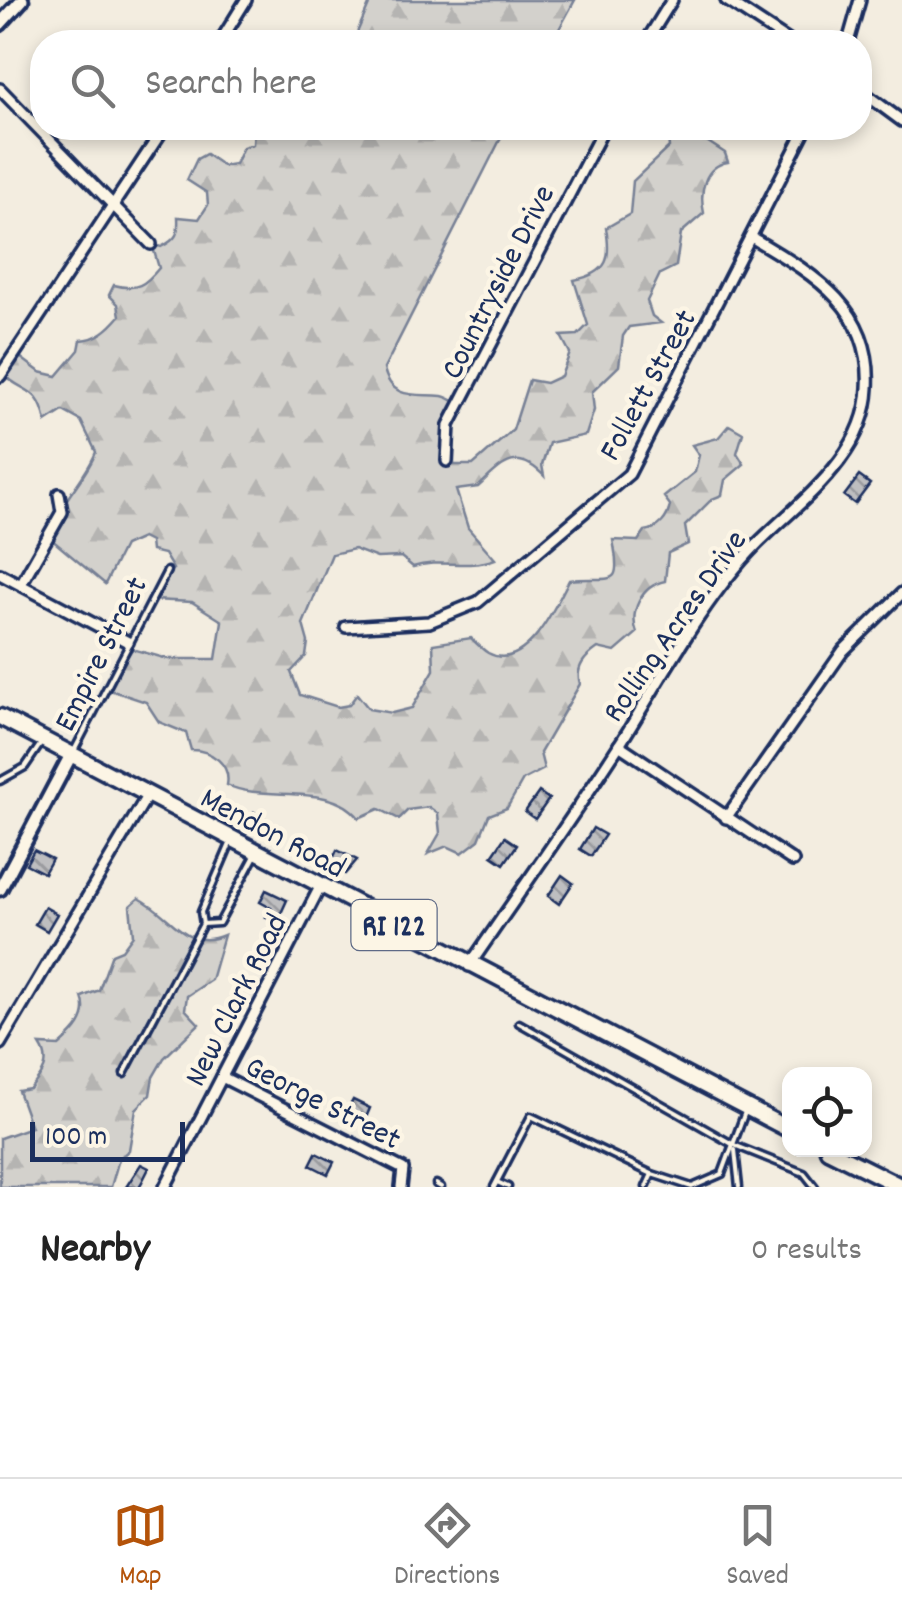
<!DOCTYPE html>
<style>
body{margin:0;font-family:Dekko,sans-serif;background:#f2f2f2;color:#222}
.controls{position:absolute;right:30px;bottom:30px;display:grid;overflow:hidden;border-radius:20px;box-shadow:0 5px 15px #0003}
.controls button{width:90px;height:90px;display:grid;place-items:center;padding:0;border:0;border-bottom:2px solid #e0e0e0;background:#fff;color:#222;font:50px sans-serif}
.scale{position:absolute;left:30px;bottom:25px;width:155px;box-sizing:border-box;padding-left:10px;border:5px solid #1b2f5e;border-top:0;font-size:28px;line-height:35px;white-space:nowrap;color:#1b2f5e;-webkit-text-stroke:8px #fcf5e5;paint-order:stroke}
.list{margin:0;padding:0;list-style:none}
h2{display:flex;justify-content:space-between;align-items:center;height:130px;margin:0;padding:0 40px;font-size:42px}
h2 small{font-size:32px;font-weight:400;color:#767676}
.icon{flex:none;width:55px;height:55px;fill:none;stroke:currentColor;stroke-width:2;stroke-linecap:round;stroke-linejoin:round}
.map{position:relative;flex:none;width:902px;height:1187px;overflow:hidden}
.search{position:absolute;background:#fff;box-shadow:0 5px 15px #0003;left:30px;right:30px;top:30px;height:110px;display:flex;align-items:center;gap:25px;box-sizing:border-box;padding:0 35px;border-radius:40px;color:#767676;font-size:38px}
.sheet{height:290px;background:#fff}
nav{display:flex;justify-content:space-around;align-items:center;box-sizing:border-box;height:140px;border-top:2px solid #e0e0e0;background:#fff;font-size:28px;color:#767676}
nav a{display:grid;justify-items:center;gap:5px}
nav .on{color:#b45309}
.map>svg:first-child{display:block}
</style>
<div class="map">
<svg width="902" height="1187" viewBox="0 0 902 1187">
<defs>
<pattern id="forest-firs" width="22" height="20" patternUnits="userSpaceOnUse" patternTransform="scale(2.5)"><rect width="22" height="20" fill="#d3d1cc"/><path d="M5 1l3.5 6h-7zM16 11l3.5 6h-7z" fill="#b5b4b2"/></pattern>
<pattern id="building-back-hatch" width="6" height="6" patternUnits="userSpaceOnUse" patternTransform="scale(2.5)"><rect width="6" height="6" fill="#bebec0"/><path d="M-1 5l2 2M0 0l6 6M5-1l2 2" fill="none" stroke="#9a9b9f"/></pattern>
</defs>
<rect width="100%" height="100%" fill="#f3ede0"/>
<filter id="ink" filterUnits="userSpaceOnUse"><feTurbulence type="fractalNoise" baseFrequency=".01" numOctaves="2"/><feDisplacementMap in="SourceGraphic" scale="20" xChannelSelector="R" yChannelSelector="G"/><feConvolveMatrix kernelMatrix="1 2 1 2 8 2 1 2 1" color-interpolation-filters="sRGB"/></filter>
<g filter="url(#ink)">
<g fill="url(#forest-firs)" stroke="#778095" stroke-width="2.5">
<path d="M371,0H575L552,42H353Z"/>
<path d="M254,128H506L384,369C392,402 418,393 442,396C449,397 458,404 464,407L454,431V465H473L513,430L529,380L546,383L561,376L570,353L561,336L578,335L588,325L574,280C610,273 611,257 606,228L630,214L633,181L669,147L667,128H700L702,138L725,153L728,162C704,166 699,192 704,213L681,233L676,266L660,274L647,301L652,316L661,323L629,327L623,336L619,366L592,392L594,410L586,435L549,443L542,465L544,476C515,446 501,466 478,487L456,490L468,528L495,559C467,570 440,558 413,567L401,557L377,558L354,549L332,554L303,624L308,642L306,656L291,672L300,695L338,707L349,705L357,694L369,709L392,713L412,708L434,670L433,644L471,638C476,643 483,650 488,653C526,674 557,603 569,580C611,575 623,592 613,540L638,541L645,531C659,529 668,519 670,505L664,497L695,472L699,455L692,445L718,438L729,425L743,433L737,453L744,464L725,480L722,495L712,499L685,526L688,544L668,553L665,581C641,586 629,612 637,633L615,652L598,648C585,657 575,667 580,684L540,753L544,769L523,780L507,808L489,815L479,840L462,853L447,846L428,854L440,833L438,814L429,807L408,810L399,819L379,809L359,818C330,781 264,803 227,785C231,764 211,750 191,750L186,733L159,722L146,702L107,689L132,649L168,659H216L222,621L192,602L154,600L165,574L173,569L164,554L151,551L150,542L142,538L124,546L105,584L51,539C53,507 85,481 96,452L81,421L63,411L46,422C38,384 24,395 2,373L16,354L40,372L57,376L79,350L81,340C98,339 109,329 120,316L118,304L109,295L114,285C137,291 145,285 159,268L152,244L161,247C177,239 179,234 178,217L199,219L208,205L207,193L187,180L197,159L206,154L223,166L235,164L243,147L253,144Z"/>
<path d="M139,898C171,914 186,952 224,935L211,980L187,996L185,1009L199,1024L164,1058L153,1077L150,1095L136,1109L129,1150L119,1159L111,1187H0V1138L31,1127L18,1091L30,1089C43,1074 52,1063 40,1045L59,1046C74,1033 90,1018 82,997L99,990L112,954L122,950L133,935L130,906Z"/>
</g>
<g fill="url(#building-back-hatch)" stroke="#1b2f5e" stroke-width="2.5">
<path d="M859,476L870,484L855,504L844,496Z"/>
<path d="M539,792L549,799L535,819L525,812Z"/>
<path d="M254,812L268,820L261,832L248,824Z"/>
<path d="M593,828L605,835L591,856L580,849Z"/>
<path d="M505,837L517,845L504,864L492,856Z"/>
<path d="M34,850L52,859L44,873L26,864Z"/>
<path d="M337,850L357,860L345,874L329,867Z"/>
<path d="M562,875L573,883L559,904L548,896Z"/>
<path d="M266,890L287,900L277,922L266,917L271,908L260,902Z"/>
<path d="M45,907L57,914L47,931L35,924Z"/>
<path d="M353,1100L370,1108L365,1120L347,1111Z"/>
<path d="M316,1153L334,1162L328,1174L310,1165Z"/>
<path d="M141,1164L149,1168L142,1182L139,1187H126Z"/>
</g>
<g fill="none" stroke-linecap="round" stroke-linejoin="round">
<defs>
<g id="lane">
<path d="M74,751L167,571"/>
<path d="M0,781L25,767L42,742"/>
<path d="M203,924L219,923L256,854"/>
<path d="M519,1023L734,1145L804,1173L815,1187"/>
<path d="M124,1074L203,924L201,912L230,844"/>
<path d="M735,1150L739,1187"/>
<path d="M497,1182L508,1187"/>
<path d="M436,1184L441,1187"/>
<path d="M494,1187L531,1116L652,1174"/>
<path d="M646,1187L652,1174L692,1187L722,1174L745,1112"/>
</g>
<g id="street">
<path d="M726,0L790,42"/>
<path d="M220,42L246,0"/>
<path d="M646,42L672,0"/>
<path d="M848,42L860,0"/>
<path d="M0,89L151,244"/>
<path d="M860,90L902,121"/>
<path d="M0,376L164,128"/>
<path d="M447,461L449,425L604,128"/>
<path d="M0,574L128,642"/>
<path d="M21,584L62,512L59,494"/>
<path d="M346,627L429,622L478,602L629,474L806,128"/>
<path d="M619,745L793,861"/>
<path d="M726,818L843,651L902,593"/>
<path d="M469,966C521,890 574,816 623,739C662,677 705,597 756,545C800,501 865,457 868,388C873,306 811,273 751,237"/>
<path d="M0,1044L147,796"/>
<path d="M222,1077L403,1169L401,1187"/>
<path d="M165,1187L320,887"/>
</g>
<g id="secondary">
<path d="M0,24L22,0"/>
<path d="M0,889L71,755"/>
</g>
<g id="primary">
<path d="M0,717L790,1130"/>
<path d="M828,1150L902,1187"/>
</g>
</defs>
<use href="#lane" stroke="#1b2f5e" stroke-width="11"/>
<use href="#street" stroke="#1b2f5e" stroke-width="16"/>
<use href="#secondary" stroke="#1b2f5e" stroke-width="19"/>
<use href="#primary" stroke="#1b2f5e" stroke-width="21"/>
<use href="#lane" stroke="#fcf5e5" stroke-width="4"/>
<use href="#street" stroke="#fcf5e5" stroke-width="9"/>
<use href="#secondary" stroke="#fcf5e5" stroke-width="11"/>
<use href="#primary" stroke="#fcf5e5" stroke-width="14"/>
</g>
</g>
<g text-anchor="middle" stroke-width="9" stroke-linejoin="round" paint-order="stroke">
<rect fill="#fcf5e5" stroke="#5e6a86" stroke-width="2.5" x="351.5" y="900" width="85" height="50" rx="8"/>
<g font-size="30" font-weight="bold" fill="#1b2f5e">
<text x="394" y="935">RI 122</text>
</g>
<g font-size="32" fill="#1b2f5e" stroke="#fcf5e5">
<text transform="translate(496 281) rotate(-63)" y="11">Countryside Drive</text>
<text transform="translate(646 384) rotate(-61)" y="11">Follett Street</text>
<text transform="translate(673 625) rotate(-55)" y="11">Rolling Acres Drive</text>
<text transform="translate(99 653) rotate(-63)" y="11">Empire Street</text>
<text transform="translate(274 831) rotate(28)" y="11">Mendon Road</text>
<text transform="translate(234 999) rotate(-63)" y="11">New Clark Road</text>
<text transform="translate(324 1101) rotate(27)" y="11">George Street</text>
</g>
</g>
</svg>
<div class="controls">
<button><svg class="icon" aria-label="locate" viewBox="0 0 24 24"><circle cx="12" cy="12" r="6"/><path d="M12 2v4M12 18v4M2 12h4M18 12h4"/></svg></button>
</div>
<div class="scale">100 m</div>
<div class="search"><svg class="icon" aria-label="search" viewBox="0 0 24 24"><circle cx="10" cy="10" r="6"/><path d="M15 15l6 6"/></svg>Search here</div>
</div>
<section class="sheet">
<h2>Nearby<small>0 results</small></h2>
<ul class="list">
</ul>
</section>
<nav>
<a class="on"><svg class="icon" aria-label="map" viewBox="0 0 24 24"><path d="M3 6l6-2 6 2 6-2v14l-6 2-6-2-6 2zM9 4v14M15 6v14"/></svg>Map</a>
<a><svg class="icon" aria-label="directions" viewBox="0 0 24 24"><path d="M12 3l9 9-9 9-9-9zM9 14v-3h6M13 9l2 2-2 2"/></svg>Directions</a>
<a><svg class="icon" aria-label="saved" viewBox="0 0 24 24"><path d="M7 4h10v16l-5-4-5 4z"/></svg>Saved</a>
</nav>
